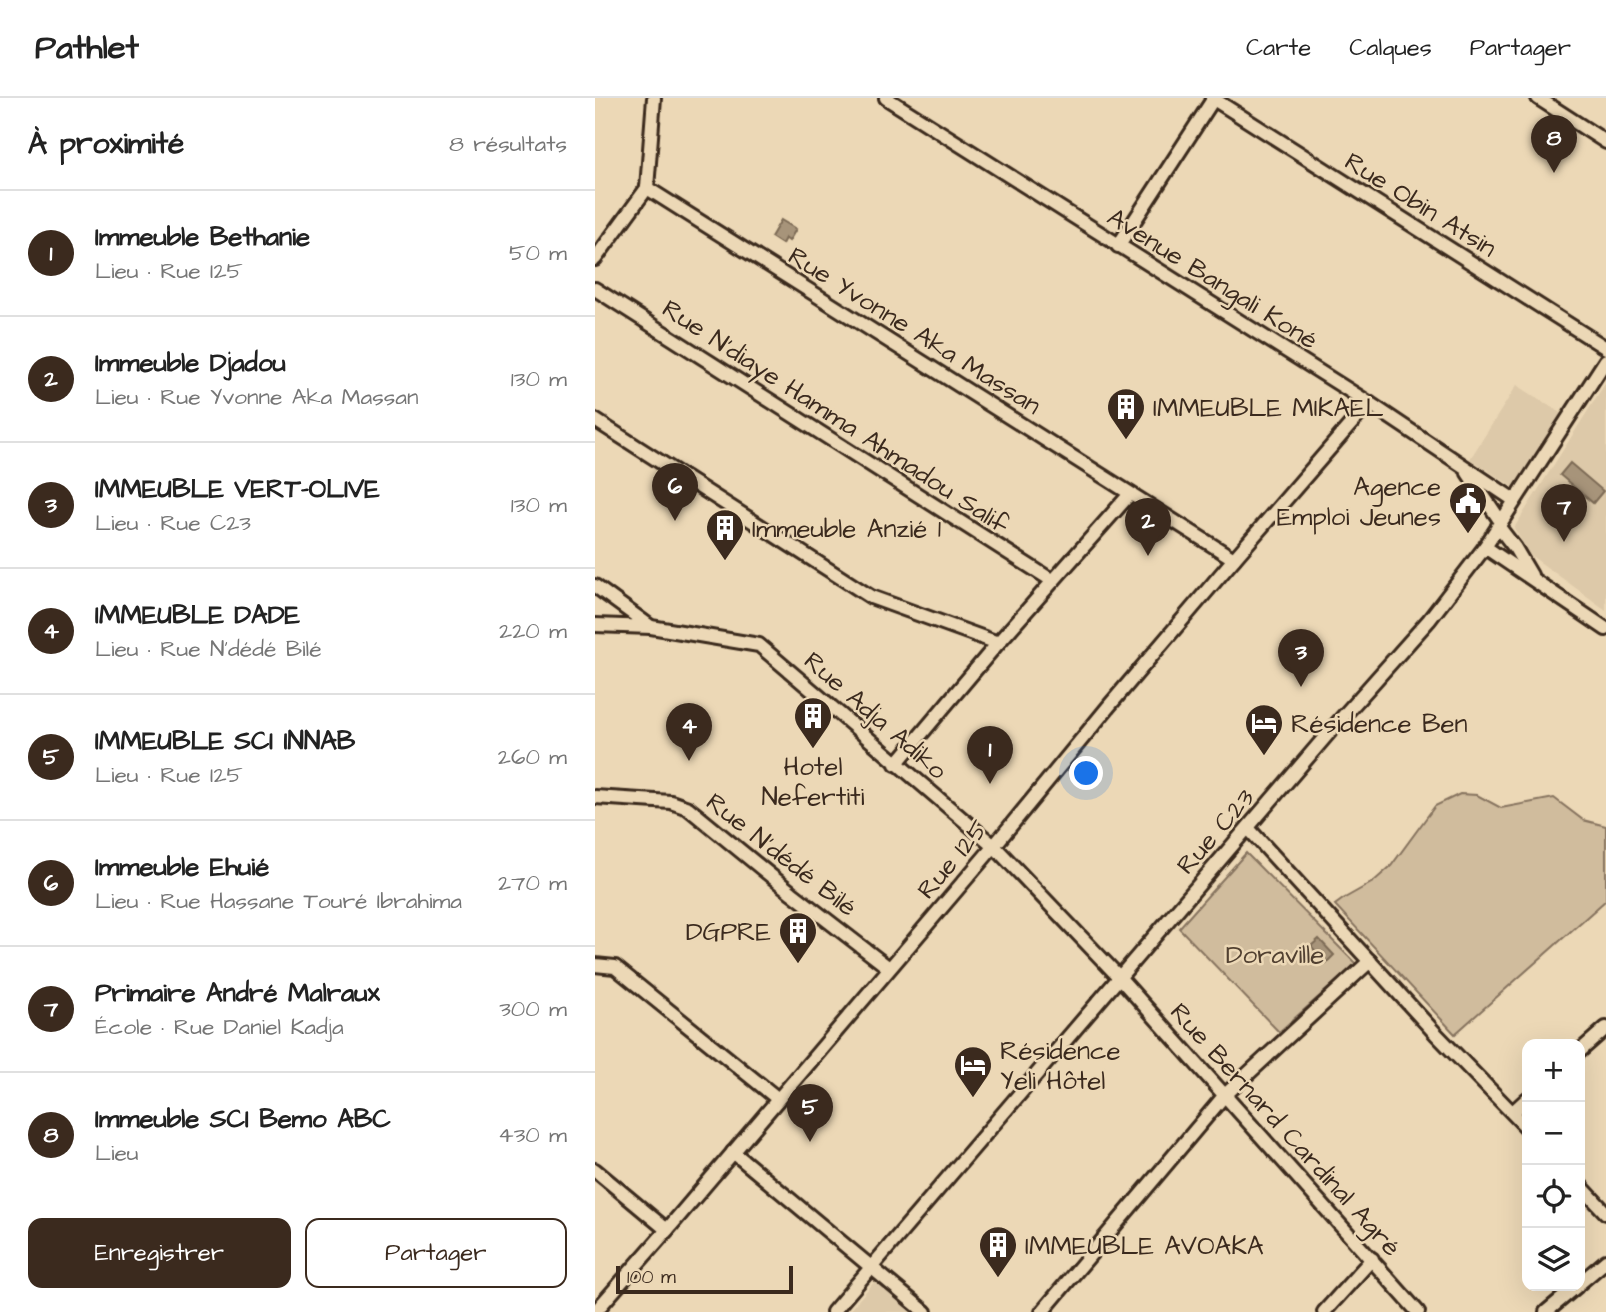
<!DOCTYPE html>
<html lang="fr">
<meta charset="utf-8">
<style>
body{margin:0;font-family:"Architects Daughter",sans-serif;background:#f6f6f6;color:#222}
.controls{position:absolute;right:21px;bottom:21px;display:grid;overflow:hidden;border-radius:14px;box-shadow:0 7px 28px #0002}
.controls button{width:63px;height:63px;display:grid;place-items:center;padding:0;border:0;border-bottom:2px solid #e0e0e0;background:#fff;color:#222;font:35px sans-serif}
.scale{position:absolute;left:21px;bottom:18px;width:177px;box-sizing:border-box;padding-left:7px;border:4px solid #3b2a1e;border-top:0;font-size:19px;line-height:24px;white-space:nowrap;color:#3b2a1e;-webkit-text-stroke:5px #ecd8b6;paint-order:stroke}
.you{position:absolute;left:492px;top:676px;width:24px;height:24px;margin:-18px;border:5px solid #fff;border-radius:50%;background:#1a73e8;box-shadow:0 0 0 10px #1a73e833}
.badge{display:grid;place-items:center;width:46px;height:46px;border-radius:50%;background:#3b2a1e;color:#fff;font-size:23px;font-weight:700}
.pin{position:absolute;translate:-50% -58px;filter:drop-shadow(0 2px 4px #0008)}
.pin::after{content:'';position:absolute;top:37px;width:24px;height:21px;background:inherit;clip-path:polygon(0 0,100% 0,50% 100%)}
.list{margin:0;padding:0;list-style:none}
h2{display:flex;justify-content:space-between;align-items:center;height:91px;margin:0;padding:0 28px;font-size:30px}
h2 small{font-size:23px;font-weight:400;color:#767676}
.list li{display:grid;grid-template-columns:46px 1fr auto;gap:21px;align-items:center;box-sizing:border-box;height:126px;padding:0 28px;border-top:2px solid #e0e0e0}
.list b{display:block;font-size:26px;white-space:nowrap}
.list p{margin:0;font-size:23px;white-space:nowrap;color:#767676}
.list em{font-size:23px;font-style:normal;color:#767676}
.actions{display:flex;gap:14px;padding:21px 28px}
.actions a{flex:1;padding:16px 0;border:2px solid #3b2a1e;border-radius:14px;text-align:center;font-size:24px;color:#3b2a1e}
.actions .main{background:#3b2a1e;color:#fff}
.icon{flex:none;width:38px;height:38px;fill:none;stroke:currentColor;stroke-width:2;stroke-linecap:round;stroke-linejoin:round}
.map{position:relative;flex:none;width:1011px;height:1214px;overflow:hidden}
header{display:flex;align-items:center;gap:42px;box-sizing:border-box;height:98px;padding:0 35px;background:#fff;border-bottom:2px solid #e0e0e0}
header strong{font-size:33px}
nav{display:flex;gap:38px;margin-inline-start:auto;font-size:24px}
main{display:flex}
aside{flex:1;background:#fff}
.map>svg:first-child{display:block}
</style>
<header>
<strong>Pathlet</strong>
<nav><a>Carte</a><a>Calques</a><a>Partager</a></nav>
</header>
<main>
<aside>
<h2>À proximité<small>8 résultats</small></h2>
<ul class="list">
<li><span class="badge">1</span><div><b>Immeuble Bethanie</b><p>Lieu · Rue I25</p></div><em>50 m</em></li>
<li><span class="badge">2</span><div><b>Immeuble Djadou</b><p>Lieu · Rue Yvonne Aka Massan</p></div><em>130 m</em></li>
<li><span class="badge">3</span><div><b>IMMEUBLE VERT-OLIVE</b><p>Lieu · Rue C23</p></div><em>130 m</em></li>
<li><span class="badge">4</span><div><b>IMMEUBLE DADE</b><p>Lieu · Rue N'dédé Bilé</p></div><em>220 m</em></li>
<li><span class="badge">5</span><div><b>IMMEUBLE SCI INNAB</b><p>Lieu · Rue I25</p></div><em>260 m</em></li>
<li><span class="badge">6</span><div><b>Immeuble Ehuié</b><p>Lieu · Rue Hassane Touré Ibrahima</p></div><em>270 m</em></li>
<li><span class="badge">7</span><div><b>Primaire André Malraux</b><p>École · Rue Daniel Kadja</p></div><em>300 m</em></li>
<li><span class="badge">8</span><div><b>Immeuble SCI Bemo ABC</b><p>Lieu</p></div><em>430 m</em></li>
</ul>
<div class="actions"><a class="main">Enregistrer</a><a>Partager</a></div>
</aside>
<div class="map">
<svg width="1011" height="1214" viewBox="0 0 1011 1214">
<rect width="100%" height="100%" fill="#ecd8b6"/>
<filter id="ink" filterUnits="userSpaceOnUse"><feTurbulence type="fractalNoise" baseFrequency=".0143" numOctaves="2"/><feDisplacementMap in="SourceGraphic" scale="14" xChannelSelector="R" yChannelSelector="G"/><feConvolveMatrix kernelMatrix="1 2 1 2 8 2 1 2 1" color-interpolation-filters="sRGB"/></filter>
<g filter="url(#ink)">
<g fill="#ddc9a9">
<path d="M1011,284V512L935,457L919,430Z"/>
<path d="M922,287L967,316L920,390L875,361Z"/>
<path d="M281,1182L319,1214H253Z"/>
</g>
<g fill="#d0bc9d" stroke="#86735e" stroke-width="2">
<path d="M865,696L882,697L906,710L959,700L988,722L1011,728V802L860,936L740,807L748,801L778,784L796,768L840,708Z"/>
<path d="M651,755L761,866L684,934L584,830Z"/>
</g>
<g fill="#a7947a" stroke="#7c6a55" stroke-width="2">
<path d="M186,122L201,131L194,143L190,140L187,146L176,139Z"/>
<path d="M975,365L1008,393L998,405L965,377Z"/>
<path d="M724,841L739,857L731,865L716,848Z"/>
</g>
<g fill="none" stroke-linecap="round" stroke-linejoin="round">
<defs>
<g id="minor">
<path d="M59,0L52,90L639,461"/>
<path d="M291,0L774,305L919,402"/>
<path d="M617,0L1011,250"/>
<path d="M943,0L1011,44"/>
<path d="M523,148L619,0"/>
<path d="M0,161L52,90"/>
<path d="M0,191L458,483"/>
<path d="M0,322L276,499L403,545"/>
<path d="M873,375L906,424"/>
<path d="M903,428L920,450L936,477"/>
<path d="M890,449L1011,531"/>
<path d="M0,488L56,529L164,547L399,748L524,879L823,1214"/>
<path d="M0,527L56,529"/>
<path d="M301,666L403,545L535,396"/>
<path d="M0,699L76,704L93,710L197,795L294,870"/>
<path d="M653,730L841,936L932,1030"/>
<path d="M0,867L20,869L183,1001"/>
<path d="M985,953L1011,930"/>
<path d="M918,1014L932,1001"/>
<path d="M138,1054L330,1214"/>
<path d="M0,1072L72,1132"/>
<path d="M985,1087L1011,1115"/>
<path d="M985,1185L1011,1163"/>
<path d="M0,1214L72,1132L399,748L514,608L639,461L774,305"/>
<path d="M238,1214L737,631L834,522L890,449L1011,262"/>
<path d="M447,1214L629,998L775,863"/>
<path d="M729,1214L777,1161"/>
<path d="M951,1214L982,1188"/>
</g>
</defs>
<use href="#minor" stroke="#3b2a1e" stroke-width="18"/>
<use href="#minor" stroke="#ecd8b6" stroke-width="12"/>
</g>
</g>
<defs>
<symbol id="building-pin" viewBox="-11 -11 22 30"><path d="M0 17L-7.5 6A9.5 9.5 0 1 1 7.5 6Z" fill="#3b2a1e" stroke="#ecd8b6"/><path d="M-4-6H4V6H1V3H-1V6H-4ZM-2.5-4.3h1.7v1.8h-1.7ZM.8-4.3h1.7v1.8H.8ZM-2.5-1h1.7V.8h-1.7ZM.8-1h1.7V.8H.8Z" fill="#fff"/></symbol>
<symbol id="civic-pin" viewBox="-11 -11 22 30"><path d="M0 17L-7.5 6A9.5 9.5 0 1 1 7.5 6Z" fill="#3b2a1e" stroke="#ecd8b6"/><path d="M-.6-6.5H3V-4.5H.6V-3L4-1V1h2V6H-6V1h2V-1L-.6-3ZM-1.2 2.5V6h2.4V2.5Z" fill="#fff"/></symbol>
<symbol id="hotel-pin" viewBox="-11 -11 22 30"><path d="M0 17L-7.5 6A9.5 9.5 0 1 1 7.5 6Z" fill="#3b2a1e" stroke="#ecd8b6"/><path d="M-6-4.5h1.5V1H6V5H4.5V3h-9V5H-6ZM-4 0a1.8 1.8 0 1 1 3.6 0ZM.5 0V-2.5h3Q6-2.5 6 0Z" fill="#fff"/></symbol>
</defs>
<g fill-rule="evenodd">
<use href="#building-pin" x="509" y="287" width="44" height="60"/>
<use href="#civic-pin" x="851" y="381" width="44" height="60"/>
<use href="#building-pin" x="108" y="408" width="44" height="60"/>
<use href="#building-pin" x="196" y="596" width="44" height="60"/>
<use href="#hotel-pin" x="647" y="603" width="44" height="60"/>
<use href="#building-pin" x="181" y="811" width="44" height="60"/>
<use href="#hotel-pin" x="356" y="945" width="44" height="60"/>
<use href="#building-pin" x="381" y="1125" width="44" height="60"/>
</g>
<g text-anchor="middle" stroke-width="5" stroke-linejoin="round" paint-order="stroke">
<g font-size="26" fill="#3b2a1e" stroke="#ecd8b6">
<text transform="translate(826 106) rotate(32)" y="9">Rue Obin Atsin</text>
<text transform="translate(618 180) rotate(32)" y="9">Avenue Bangali Koné</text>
<text transform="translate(320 232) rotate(32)" y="9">Rue Yvonne Aka Massan</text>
<text transform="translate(241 318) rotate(33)" y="9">Rue N'diaye Hamma Ahmadou Salif</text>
<text transform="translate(281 617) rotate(41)" y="9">Rue Adja Adiko</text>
<text transform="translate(620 733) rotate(-49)" y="9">Rue C23</text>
<text transform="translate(187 756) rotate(38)" y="9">Rue N'dédé Bilé</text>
<text transform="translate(357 761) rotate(-50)" y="9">Rue I25</text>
<text transform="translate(691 1031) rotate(48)" y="9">Rue Bernard Cardinal Agré</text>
</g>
<g font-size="26" fill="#3b2a1e" stroke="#ecd8b6" text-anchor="start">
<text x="558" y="318">IMMEUBLE MIKAEL</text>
<text x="846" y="397" text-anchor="end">Agence<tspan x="846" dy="30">Emploi Jeunes</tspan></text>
<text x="157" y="439">Immeuble Anzié 1</text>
<text x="696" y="634">Résidence Ben</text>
<text x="218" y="677" text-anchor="middle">Hotel<tspan x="218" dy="30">Nefertiti</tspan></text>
<text x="176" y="842" text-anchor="end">DGPRE</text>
<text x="405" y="961">Résidence<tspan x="405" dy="30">Yeli Hôtel</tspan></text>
<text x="430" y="1156">IMMEUBLE AVOAKA</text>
</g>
<g font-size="26" fill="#514031" stroke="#ecd8b6">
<text x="680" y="865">Doraville</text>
</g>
</g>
</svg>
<div class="controls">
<button>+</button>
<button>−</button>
<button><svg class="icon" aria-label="locate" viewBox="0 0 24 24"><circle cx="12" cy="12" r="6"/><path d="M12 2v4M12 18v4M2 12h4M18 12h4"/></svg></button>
<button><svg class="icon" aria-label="layers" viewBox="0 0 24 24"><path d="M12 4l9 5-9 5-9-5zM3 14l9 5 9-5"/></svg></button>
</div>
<div class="scale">100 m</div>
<div class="you"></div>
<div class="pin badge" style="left:395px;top:686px">1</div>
<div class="pin badge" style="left:553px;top:458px">2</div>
<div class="pin badge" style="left:706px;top:589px">3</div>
<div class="pin badge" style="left:94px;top:663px">4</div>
<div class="pin badge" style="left:215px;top:1044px">5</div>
<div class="pin badge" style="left:80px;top:423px">6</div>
<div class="pin badge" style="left:969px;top:444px">7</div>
<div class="pin badge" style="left:959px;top:75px">8</div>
</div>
</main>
